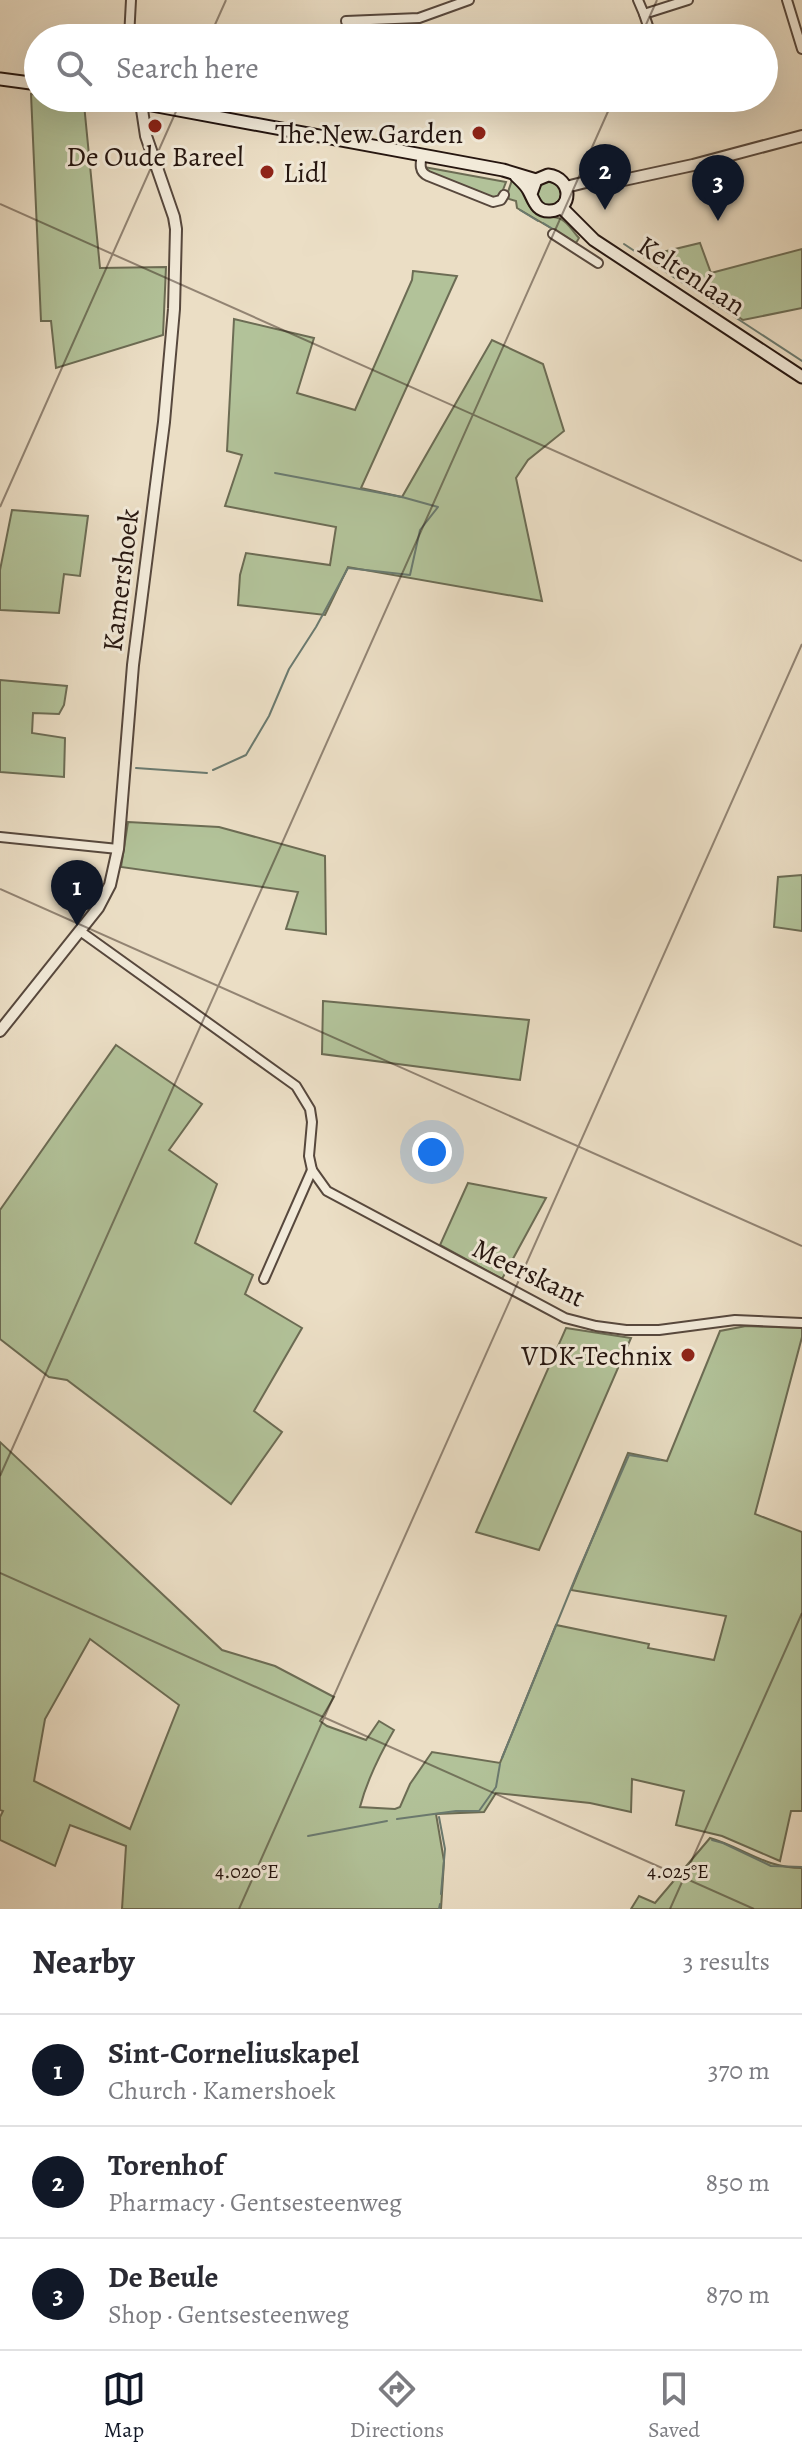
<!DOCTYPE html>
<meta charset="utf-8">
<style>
body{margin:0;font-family:Alegreya,serif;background:#f7f7f7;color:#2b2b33}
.you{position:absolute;left:432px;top:1152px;width:28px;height:28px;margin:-20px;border:6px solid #fff;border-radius:50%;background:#1a73e8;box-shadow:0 0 0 12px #1a73e833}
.badge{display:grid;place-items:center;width:52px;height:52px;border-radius:50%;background:#111827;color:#fff;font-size:26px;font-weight:700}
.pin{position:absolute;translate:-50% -66px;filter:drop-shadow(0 2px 4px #0008)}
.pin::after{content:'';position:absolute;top:42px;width:28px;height:24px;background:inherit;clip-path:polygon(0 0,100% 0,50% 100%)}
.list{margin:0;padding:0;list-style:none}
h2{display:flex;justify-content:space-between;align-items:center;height:104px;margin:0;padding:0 32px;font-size:34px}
h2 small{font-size:26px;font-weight:400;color:#7c7c81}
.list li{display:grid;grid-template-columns:52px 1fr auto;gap:24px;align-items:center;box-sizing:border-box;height:112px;padding:0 32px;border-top:2px solid #e1e1e2}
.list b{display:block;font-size:30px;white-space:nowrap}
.list p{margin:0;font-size:26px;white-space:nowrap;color:#7c7c81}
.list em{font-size:26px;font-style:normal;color:#7c7c81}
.icon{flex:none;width:44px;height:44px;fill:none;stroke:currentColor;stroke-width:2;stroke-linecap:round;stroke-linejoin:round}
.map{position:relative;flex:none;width:802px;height:1909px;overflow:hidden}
.search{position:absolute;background:#fff;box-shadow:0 8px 32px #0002;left:24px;right:24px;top:24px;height:88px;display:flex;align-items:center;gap:20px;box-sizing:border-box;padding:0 28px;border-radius:44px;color:#7c7c81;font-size:30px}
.sheet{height:440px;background:#fff}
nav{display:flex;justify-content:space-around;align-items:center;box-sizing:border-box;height:112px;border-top:2px solid #e1e1e2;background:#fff;font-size:22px;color:#7c7c81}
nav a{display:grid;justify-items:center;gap:4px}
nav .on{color:#111827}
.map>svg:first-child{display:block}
</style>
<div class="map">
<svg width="802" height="1909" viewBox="0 0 802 1909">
<rect width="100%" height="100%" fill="#ebdec5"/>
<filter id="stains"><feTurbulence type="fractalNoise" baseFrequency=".0025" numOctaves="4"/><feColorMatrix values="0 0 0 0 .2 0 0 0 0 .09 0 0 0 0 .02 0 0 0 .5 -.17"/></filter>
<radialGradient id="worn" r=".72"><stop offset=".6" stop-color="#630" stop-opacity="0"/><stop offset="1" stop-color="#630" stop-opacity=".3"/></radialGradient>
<g fill="#b2c299" stroke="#6c6c54" stroke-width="2" fill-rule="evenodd">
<path d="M31,94L38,95V98H53L84,104L100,268L166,267L163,335L56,368L51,321H41Z"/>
<path d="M424,167L506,182L501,195L496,199L427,172Z"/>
<path d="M512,180C526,190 523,203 535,212C543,218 552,215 561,219C569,223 573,232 579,238L576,243L517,208L516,201L509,199L507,195Z"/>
<circle cx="549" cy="194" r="12"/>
<path d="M700,243L711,273L802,249V308L743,320L646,256Z"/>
<path d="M413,271L457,276L361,488L402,497L492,340L543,364L564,431L528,460L516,478L542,601L348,567L325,615L238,605L240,575L246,553L330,565L336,527L225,506L242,455L227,451L234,319L314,338L297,393L355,410L412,280Z"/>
<path d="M12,510L88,516L80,576L64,574L59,613L0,610V570Z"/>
<path d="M0,680L67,686L64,705L59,714L33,713L32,733L65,738L64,777L0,772Z"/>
<path d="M128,822L219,827L325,856L326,934L286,929L298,892L121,867Z"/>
<path d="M802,875V931L774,927L778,877Z"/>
<path d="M323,1001L529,1020L520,1080L322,1054Z"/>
<path d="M116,1045L202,1104L169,1150L217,1184L195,1243L253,1275L245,1294L302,1328L254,1411L282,1432L231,1504L67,1380L49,1377L0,1339V1210Z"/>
<path d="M468,1183L546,1198L502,1279L440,1245Z"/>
<path d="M746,1326L802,1328V1337L755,1514L802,1532V1811H791L780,1861L722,1836L676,1825L684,1791L632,1779L631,1812L590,1803L496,1793L484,1812L436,1814L444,1861L441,1909H122L126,1846L70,1825L55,1866L0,1840V1817L3,1811L0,1810V1442L222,1650L275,1666L334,1697L320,1721L327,1726L366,1740L379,1721L394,1730C380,1754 367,1780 360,1807L395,1809L400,1807L410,1784L432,1752L500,1763L556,1625L649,1644L648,1648L714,1660L726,1616L571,1590L628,1453L667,1461L720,1331ZM90,1639L179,1705L130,1829L34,1781L45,1719Z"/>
<path d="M566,1328L631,1338L539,1550L476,1532Z"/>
<path d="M710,1838C744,1848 765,1868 802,1868V1909H631L639,1896L655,1903Z"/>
</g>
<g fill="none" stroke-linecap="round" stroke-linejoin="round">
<g stroke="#6b7a6f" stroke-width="2">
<path d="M520,210L538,221"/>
<path d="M543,223L576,243"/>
<path d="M624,244L675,278"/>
<path d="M582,248L601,260"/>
<path d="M680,281L802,361"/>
<path d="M136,768L207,773"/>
<path d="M213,770L246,755L269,716L289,669L316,627L348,568L410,575L420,530L438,507L402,497L275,473"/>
<path d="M502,1758L577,1574L629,1455L660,1460"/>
<path d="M439,1817L445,1849L441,1894"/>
<path d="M397,1819L456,1811H479L496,1787L500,1764"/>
<path d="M308,1836L387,1821"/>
<path d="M712,1840L723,1843L771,1866L802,1867"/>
<path d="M439,1909L440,1904"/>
</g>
<defs>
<g id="minor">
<path d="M638,0L644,14"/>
<path d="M787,0L802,49"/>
<path d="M346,21L419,18L469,0"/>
<path d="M129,38L131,0"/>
<path d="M652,38L644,14L688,0"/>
<path d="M422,155C420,164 419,172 428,176L493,202L501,200L504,195"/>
<path d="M553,234L598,263"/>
<path d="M0,837L118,849"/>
<path d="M80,931L296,1086L310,1109L312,1122L309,1156L312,1170L327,1191L565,1318L596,1326L626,1330H659L735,1320L802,1323"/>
<path d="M264,1279L312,1170"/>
</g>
<g id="tertiary">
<path d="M566,187L590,181H619L693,165L802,136"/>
<path d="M0,1031L98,908L110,885L118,849L133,665L164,422L174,309L176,229L174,217L146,136L141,103"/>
</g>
<g id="secondary">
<path d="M0,79L38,84"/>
<path d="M114,98L503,170L536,180"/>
<path d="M516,176C521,181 526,185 529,191C534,200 536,212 550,211C573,210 573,178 548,175L536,180L531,194"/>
<path d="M561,207L594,240L802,377"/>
</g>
</defs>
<use href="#minor" stroke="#57483d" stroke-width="12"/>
<use href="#tertiary" stroke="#57483d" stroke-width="14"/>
<use href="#secondary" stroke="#261610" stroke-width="15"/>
<use href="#minor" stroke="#f2ead9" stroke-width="8"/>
<use href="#tertiary" stroke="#f2ead9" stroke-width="10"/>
<use href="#secondary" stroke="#f2ead9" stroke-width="11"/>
</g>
<path fill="none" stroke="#261610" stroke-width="2" stroke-opacity="0.45" d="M209,38L226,0M640,38L657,0M0,204L802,561M0,507L182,98M0,889L802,1246M0,1476L614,98M0,1573L754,1909M239,1909L802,644M670,1909L802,1613"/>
<g fill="#8f2418" stroke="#f2ead9" stroke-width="3">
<circle cx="155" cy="126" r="8"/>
<circle cx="479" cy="133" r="8"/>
<circle cx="267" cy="172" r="8"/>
<circle cx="688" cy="1355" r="8"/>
</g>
<g text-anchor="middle" stroke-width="6" stroke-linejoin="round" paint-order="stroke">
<g font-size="28" fill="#261610" stroke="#f2ead9" text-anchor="end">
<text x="463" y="143">The New Garden</text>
<text x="155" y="166" text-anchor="middle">De Oude Bareel</text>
<text x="283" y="182" text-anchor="start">Lidl</text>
<text x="672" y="1365">VDK-Technix</text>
</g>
<g font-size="28" fill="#261610" stroke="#f2ead9">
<text transform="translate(692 275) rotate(33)" y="10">Keltenlaan</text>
<text transform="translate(120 580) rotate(-83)" y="10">Kamershoek</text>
<text transform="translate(529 1272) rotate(26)" y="10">Meerskant</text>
</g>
</g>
<g font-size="20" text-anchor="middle" fill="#261610" stroke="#f2ead9" stroke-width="6" stroke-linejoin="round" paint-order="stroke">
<text x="247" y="1878">4.020°E</text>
<text x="678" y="1878">4.025°E</text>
</g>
<rect width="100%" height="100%" filter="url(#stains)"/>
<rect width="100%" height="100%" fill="url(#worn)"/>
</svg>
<div class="you"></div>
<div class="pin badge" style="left:77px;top:926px">1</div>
<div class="pin badge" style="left:605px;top:210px">2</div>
<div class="pin badge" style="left:718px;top:221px">3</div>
<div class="search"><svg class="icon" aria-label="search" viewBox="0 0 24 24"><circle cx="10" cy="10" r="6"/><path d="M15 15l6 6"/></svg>Search here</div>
</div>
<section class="sheet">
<h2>Nearby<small>3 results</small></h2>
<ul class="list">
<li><span class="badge">1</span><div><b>Sint-Corneliuskapel</b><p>Church · Kamershoek</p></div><em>370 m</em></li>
<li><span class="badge">2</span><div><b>Torenhof</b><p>Pharmacy · Gentsesteenweg</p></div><em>850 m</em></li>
<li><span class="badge">3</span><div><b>De Beule</b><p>Shop · Gentsesteenweg</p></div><em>870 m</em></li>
</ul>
</section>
<nav>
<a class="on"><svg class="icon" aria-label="map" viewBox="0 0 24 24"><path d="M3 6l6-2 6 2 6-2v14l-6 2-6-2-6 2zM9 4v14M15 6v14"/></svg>Map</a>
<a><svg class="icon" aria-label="directions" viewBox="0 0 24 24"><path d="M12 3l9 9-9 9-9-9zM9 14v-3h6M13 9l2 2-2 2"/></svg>Directions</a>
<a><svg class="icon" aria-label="saved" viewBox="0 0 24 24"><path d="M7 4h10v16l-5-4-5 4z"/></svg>Saved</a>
</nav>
